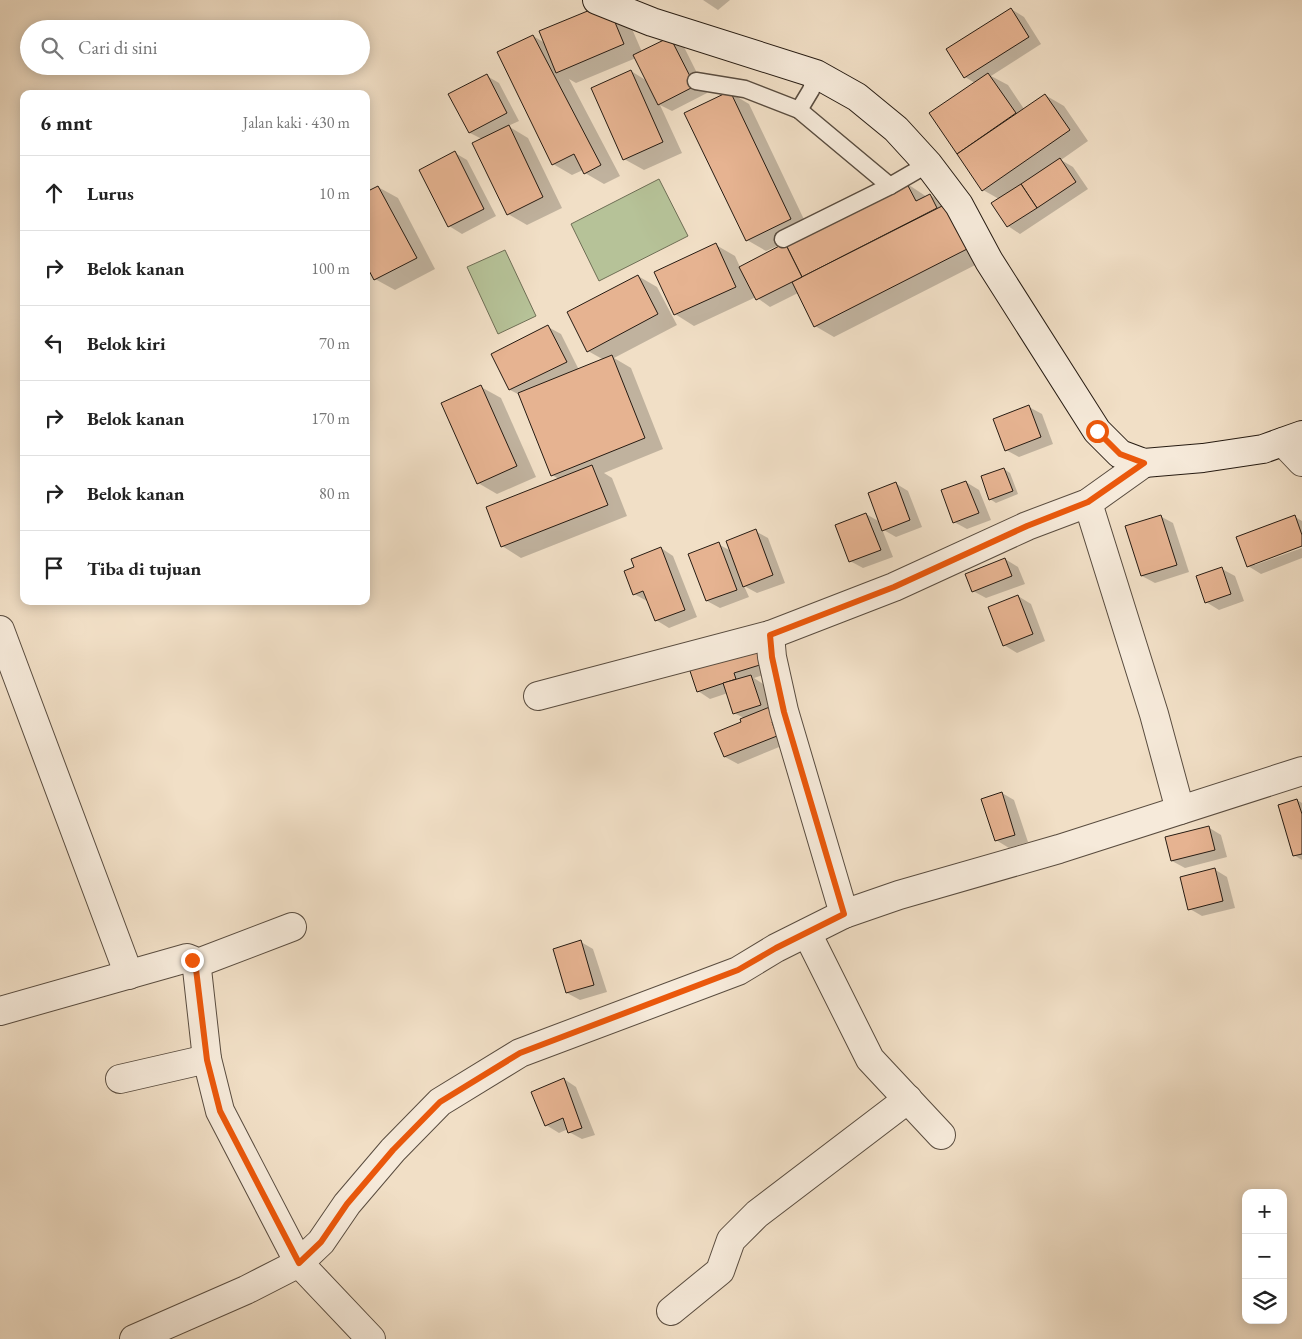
<!DOCTYPE html>
<html lang="id">
<meta charset="utf-8">
<style>
body{margin:0;font-family:"EB Garamond",serif;background:#f6f6f6;color:#222}
.controls{position:absolute;right:15px;bottom:15px;display:grid;overflow:hidden;border-radius:10px;box-shadow:0 2px 12px #0003}
.controls button{width:45px;height:45px;display:grid;place-items:center;padding:0;border:0;border-bottom:1px solid #e0e0e0;background:#fff;color:#222;font:25px sans-serif}
.stop{position:absolute;width:15px;height:15px;margin:-11px;border:4px solid #ea580c;border-radius:50%;background:#fff}
.stop.end{background:#ea580c;border-color:#fff;box-shadow:0 1px 5px #0008}
.list{margin:0;padding:0;list-style:none}
h2{display:flex;justify-content:space-between;align-items:center;height:65px;margin:0;padding:0 20px;font-size:21px}
h2 small{font-size:16px;font-weight:400;color:#767676}
.list li{display:grid;grid-template-columns:32px 1fr auto;gap:15px;align-items:center;box-sizing:border-box;height:75px;padding:0 20px;border-top:1px solid #e0e0e0}
.list b{display:block;font-size:19px;white-space:nowrap}
.list em{font-size:16px;font-style:normal;color:#767676}
.icon{flex:none;width:28px;height:28px;fill:none;stroke:currentColor;stroke-width:2;stroke-linecap:round;stroke-linejoin:round}
.map{position:relative;flex:none;width:1302px;height:1339px;overflow:hidden}
.search{position:absolute;background:#fff;box-shadow:0 2px 12px #0003;left:20px;top:20px;width:350px;height:55px;display:flex;align-items:center;gap:12px;box-sizing:border-box;padding:0 18px;border-radius:28px;color:#767676;font-size:19px}
.panel{position:absolute;background:#fff;box-shadow:0 2px 12px #0003;left:20px;top:90px;width:350px;height:515px;border-radius:10px}
.map>svg:first-child{display:block}
</style>
<div class="map">
<svg width="1302" height="1339" viewBox="0 0 1302 1339">
<rect width="100%" height="100%" fill="#f1dfc6"/>
<filter id="stains"><feTurbulence type="fractalNoise" baseFrequency=".004" numOctaves="4"/><feColorMatrix values="0 0 0 0 .2 0 0 0 0 .09 0 0 0 0 .02 0 0 0 .5 -.17"/></filter>
<radialGradient id="worn" r=".72"><stop offset=".6" stop-color="#630" stop-opacity="0"/><stop offset="1" stop-color="#630" stop-opacity=".3"/></radialGradient>
<g fill="#b6c298" stroke="#6e6e55">
<path d="M659,179L688,236L599,281L571,224Z"/>
<path d="M505,250L536,316L498,334L467,267Z"/>
</g>
<g fill="#0003">
<path d="M703,0H730L718,10Z"/>
<path d="M1011,9L1024,17L1041,44L991,76L1008,85L1024,109L1045,95L1064,106L1088,141L1061,160L1073,167L1088,189L1020,234L1008,226L999,199L983,190L931,114L975,83L965,77Z"/>
<path d="M626,15L642,52L670,38L683,45L707,93L672,111L660,105L682,153L644,170L624,159L631,71L647,81L636,58L576,83L569,79L620,176L604,184L585,173L583,170L572,175L553,164L533,36L545,43Z"/>
<path d="M487,76L499,83L519,121L508,126L528,138L562,208L527,225L508,214L482,139L470,133Z"/>
<path d="M729,92L749,104L810,232L906,183L927,197L930,195L947,205L989,258L834,337L815,326L798,293L770,307L756,297L694,326L675,314L716,245L735,256L740,267L787,244L786,242L766,251L747,240Z"/>
<path d="M455,153L467,160L496,216L462,234L449,226L421,171Z"/>
<path d="M378,187L398,198L435,269L395,290L375,279Z"/>
<path d="M638,276L657,287L677,325L614,358L631,368L663,449L604,473L612,478L627,516L521,558L502,546L559,479L552,475L520,395L510,390L493,354L548,327L561,334L579,370L604,360L588,351Z"/>
<path d="M481,387L501,398L536,477L497,494L478,483Z"/>
<path d="M1029,407L1042,414L1053,444L1019,457L1006,450Z"/>
<path d="M1004,469L1010,473L1018,494L996,503L990,499Z"/>
<path d="M966,482L979,490L991,520L967,529L954,522Z"/>
<path d="M895,483L908,491L922,527L896,537L882,529L893,557L863,568L850,561L866,514L880,522Z"/>
<path d="M1160,516L1173,523L1189,572L1155,583L1142,576L1126,527Z"/>
<path d="M1295,517L1302,521V545L1255,563V565L1302,548V558L1261,574L1248,566Z"/>
<path d="M755,531L768,538L785,583L757,593L744,586L749,597L720,608L707,601L690,555L718,544L731,551Z"/>
<path d="M661,548L673,556L697,617L669,628L656,620L647,601L634,594L636,568Z"/>
<path d="M1005,559L1018,567L1025,584L986,598L973,591Z"/>
<path d="M1222,569L1235,576L1244,601L1219,610L1206,602Z"/>
<path d="M1018,596L1031,604L1045,641L1017,653L1004,645Z"/>
<path d="M756,644L775,671L754,678L763,684L771,707L789,743L738,764L725,757L744,718L734,713L728,693L710,699L698,691Z"/>
<path d="M1002,793L1014,800L1028,842L1009,848L996,840Z"/>
<path d="M1297,800L1302,803V860L1294,855Z"/>
<path d="M1208,827L1221,835L1227,857L1185,868L1172,861Z"/>
<path d="M1214,869L1227,877L1235,908L1202,916L1190,909Z"/>
<path d="M581,942L593,949L607,992L580,1000L567,993Z"/>
<path d="M564,1079L576,1087L595,1135L582,1139L569,1132L568,1129L559,1133L546,1125Z"/>
</g>
<g fill="#e6b391" stroke="#261b12">
<path d="M607,3L624,44L556,73L539,31Z"/>
<path d="M1011,8L1029,37L964,78L946,49Z"/>
<path d="M533,35L601,165L584,174L574,154L552,165L497,52Z"/>
<path d="M670,37L695,86L658,105L633,55Z"/>
<path d="M631,70L663,142L623,160L591,88Z"/>
<path d="M988,73L1016,113L957,154L929,113Z"/>
<path d="M487,74L507,113L469,133L448,94Z"/>
<path d="M730,91L791,219L746,241L684,113Z"/>
<path d="M1045,94L1070,130L982,191L957,154Z"/>
<path d="M509,125L543,197L507,215L472,143Z"/>
<path d="M455,151L484,209L448,227L419,170Z"/>
<path d="M1060,158L1076,182L1037,208L1021,184Z"/>
<path d="M906,182L916,201L930,194L937,208L802,277L785,243Z"/>
<path d="M1021,184L1037,208L1007,227L991,203Z"/>
<path d="M378,186L417,258L374,280L366,265V192Z"/>
<path d="M948,203L971,247L814,327L792,282Z"/>
<path d="M716,243L736,287L674,315L654,272Z"/>
<path d="M785,243L802,277L756,300L739,267Z"/>
<path d="M638,275L658,314L587,352L567,312Z"/>
<path d="M548,325L567,362L509,390L491,354Z"/>
<path d="M612,355L645,438L551,476L518,393Z"/>
<path d="M481,385L517,466L477,484L441,403Z"/>
<path d="M1029,405L1041,437L1005,451L993,419Z"/>
<path d="M592,465L608,505L501,547L486,507Z"/>
<path d="M1004,468L1013,491L989,500L981,476Z"/>
<path d="M966,481L979,513L953,523L941,490Z"/>
<path d="M896,482L910,520L882,531L868,493Z"/>
<path d="M866,513L881,550L849,562L835,525Z"/>
<path d="M1161,515L1177,565L1141,576L1125,526Z"/>
<path d="M1295,515L1302,535V546L1247,567L1236,537Z"/>
<path d="M756,529L773,575L743,587L726,541Z"/>
<path d="M719,542L737,590L706,601L688,554Z"/>
<path d="M661,547L685,610L655,621L643,591L633,595L624,571L634,567L631,559Z"/>
<path d="M1005,558L1012,576L972,592L965,574Z"/>
<path d="M1222,567L1231,594L1205,603L1196,576Z"/>
<path d="M1018,595L1033,634L1003,646L988,607Z"/>
<path d="M756,642L763,664L734,673L736,679L697,692L688,665Z"/>
<path d="M751,675L761,705L733,714L723,683Z"/>
<path d="M777,704L783,718L772,722L777,736L724,757L714,733L741,722L740,719Z"/>
<path d="M1002,792L1015,835L995,841L981,799Z"/>
<path d="M1297,799L1302,814V854L1293,856L1278,805Z"/>
<path d="M1209,826L1215,850L1171,861L1165,837Z"/>
<path d="M1215,868L1223,901L1188,910L1180,877Z"/>
<path d="M581,940L594,985L566,993L553,949Z"/>
<path d="M564,1078L582,1128L568,1133L563,1118L545,1126L531,1092Z"/>
</g>
<g fill="none" stroke-linecap="round" stroke-linejoin="round">
<defs>
<g id="lane">
<path d="M696,81L745,89L799,110L890,186"/>
<path d="M799,110L811,90L816,74"/>
<path d="M783,239L890,186L928,164"/>
</g>
<g id="street">
<path d="M1283,442L1302,462"/>
<path d="M1088,503L1154,714L1180,810"/>
<path d="M0,630L129,975"/>
<path d="M770,635L772,657L784,711L844,914"/>
<path d="M538,696L770,635L894,587L1027,526L1088,503L1144,463"/>
<path d="M807,933L870,1059L941,1135"/>
<path d="M195,964L292,927"/>
<path d="M0,1011L187,958L192,960L197,969L207,1059L220,1111L299,1263L371,1339"/>
<path d="M120,1079L207,1059"/>
<path d="M671,1311L720,1271L731,1240L757,1214L908,1099"/>
<path d="M134,1339L246,1290L299,1263L321,1242L347,1204L393,1150L440,1102L520,1053L738,971L776,948L844,914L899,895L1059,849L1302,771"/>
</g>
<path id="secondary" d="M597,0L652,22L816,74L857,97L896,129L928,164L959,205L989,261L1097,431L1120,454L1144,463L1203,458L1263,449L1302,435"/>
</defs>
<use href="#lane" stroke="#594c3f" stroke-width="19"/>
<use href="#street" stroke="#594c3f" stroke-width="30"/>
<use href="#secondary" stroke="#261b12" stroke-width="30"/>
<use href="#lane" stroke="#f6eada" stroke-width="16"/>
<use href="#street" stroke="#f6eada" stroke-width="28"/>
<use href="#secondary" stroke="#f6eada" stroke-width="28"/>
</g>
<g fill="none" stroke-linecap="round" stroke-linejoin="round">
<path stroke="#ea580c" stroke-width="6" d="M192,960L196,969L207,1060L220,1111L299,1263L321,1242L347,1204L393,1150L440,1102L520,1053L738,970L776,948L844,914L784,712L772,657L770,635L894,587L1027,526L1088,502L1144,463L1120,454L1097,431"/>
</g>
<rect width="100%" height="100%" filter="url(#stains)"/>
<rect width="100%" height="100%" fill="url(#worn)"/>
</svg>
<div class="controls">
<button>+</button>
<button>−</button>
<button><svg class="icon" aria-label="layers" viewBox="0 0 24 24"><path d="M12 4l9 5-9 5-9-5zM3 14l9 5 9-5"/></svg></button>
</div>
<div class="stop" style="left:1097px;top:431px"></div>
<div class="stop end" style="left:192px;top:960px"></div>
<div class="search"><svg class="icon" aria-label="search" viewBox="0 0 24 24"><circle cx="10" cy="10" r="6"/><path d="M15 15l6 6"/></svg>Cari di sini</div>
<section class="panel">
<h2>6 mnt<small>Jalan kaki · 430 m</small></h2>
<ul class="list">
<li><svg class="icon" aria-label="ahead" viewBox="0 0 24 24"><path d="M12 20V5M6 11l6-6 6 6"/></svg><div><b>Lurus</b></div><em>10 m</em></li>
<li><svg class="icon" aria-label="right" viewBox="0 0 24 24"><path d="M7 20v-9h11M14 6l5 5-5 5"/></svg><div><b>Belok kanan</b></div><em>100 m</em></li>
<li><svg class="icon" aria-label="left" viewBox="0 0 24 24"><path d="M17 20v-9H6M10 6l-5 5 5 5"/></svg><div><b>Belok kiri</b></div><em>70 m</em></li>
<li><svg class="icon" aria-label="right" viewBox="0 0 24 24"><path d="M7 20v-9h11M14 6l5 5-5 5"/></svg><div><b>Belok kanan</b></div><em>170 m</em></li>
<li><svg class="icon" aria-label="right" viewBox="0 0 24 24"><path d="M7 20v-9h11M14 6l5 5-5 5"/></svg><div><b>Belok kanan</b></div><em>80 m</em></li>
<li><svg class="icon" aria-label="arrive" viewBox="0 0 24 24"><path d="M6 21V4h12l-3 4 3 4H6"/></svg><div><b>Tiba di tujuan</b></div></li>
</ul>
</section>
</div>
